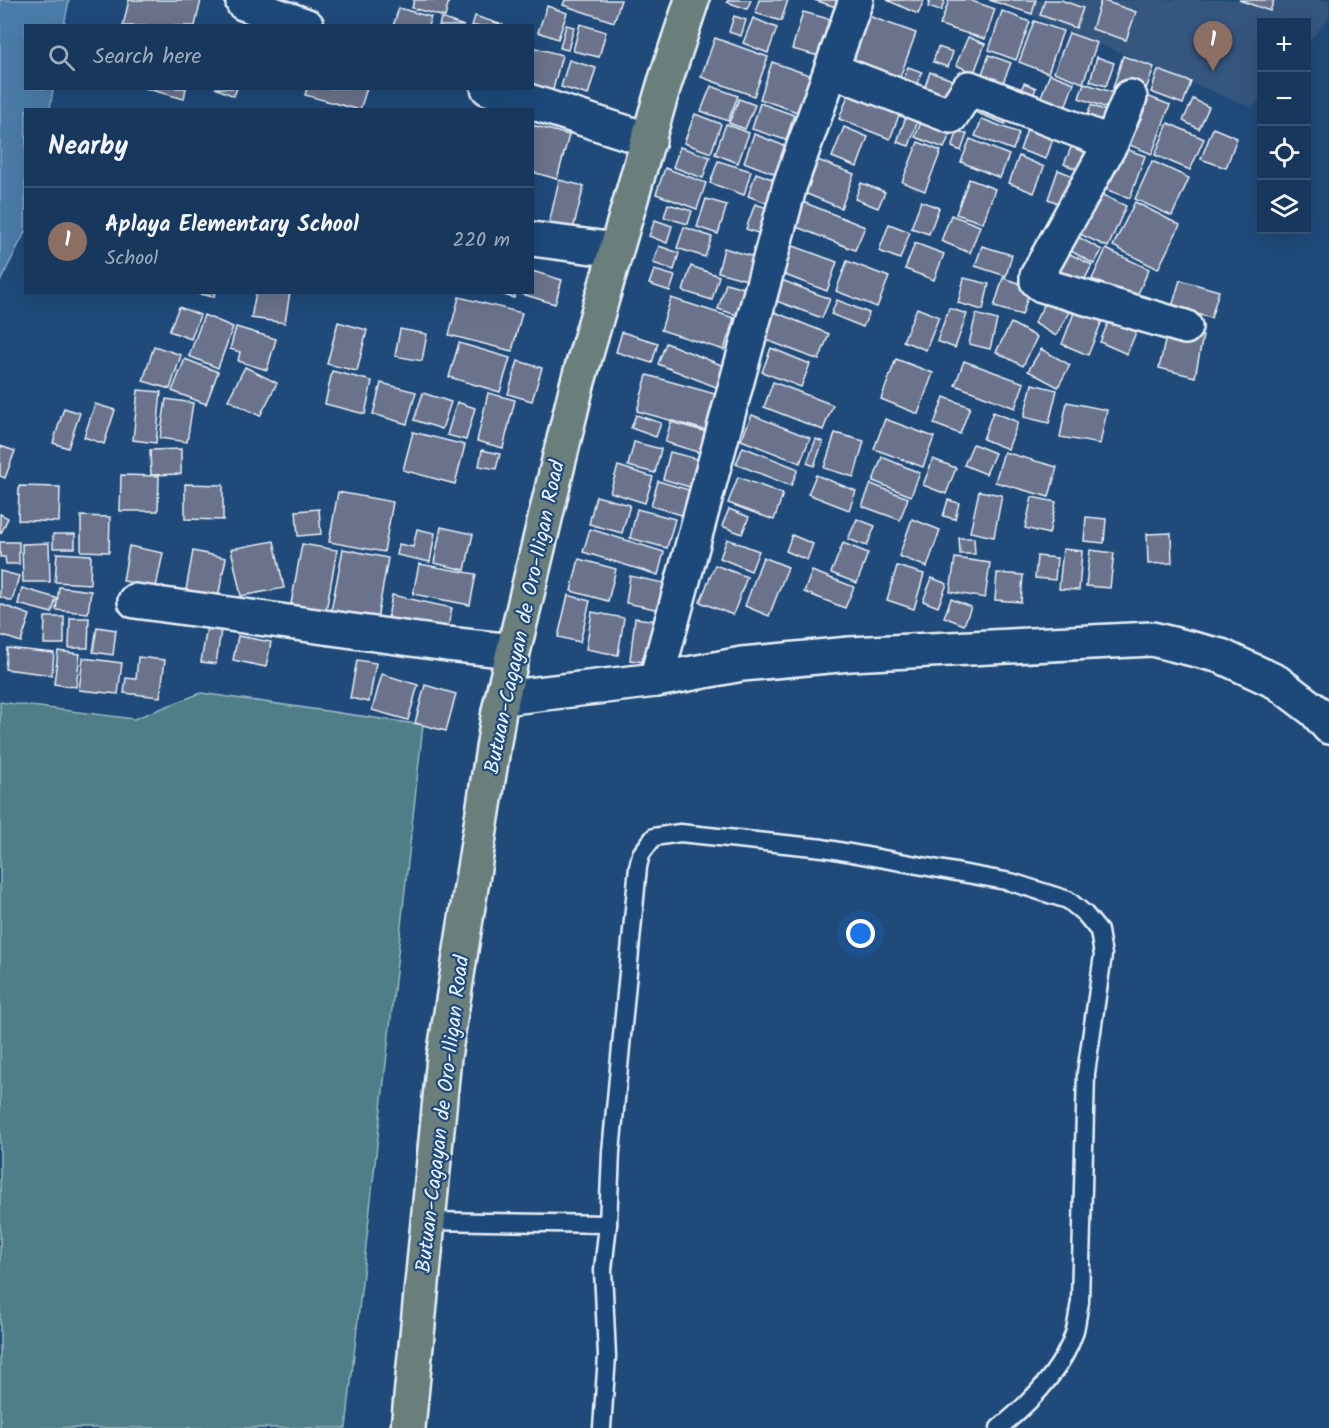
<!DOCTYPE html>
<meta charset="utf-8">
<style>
body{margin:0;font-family:Kalam,sans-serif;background:#203f62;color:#f1f3f6}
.controls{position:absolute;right:18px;top:18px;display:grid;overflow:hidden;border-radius:0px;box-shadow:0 6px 24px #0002}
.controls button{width:54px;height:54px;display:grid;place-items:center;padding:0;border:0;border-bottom:2px solid #365272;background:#17385c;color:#f1f3f6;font:30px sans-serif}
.you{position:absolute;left:861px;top:934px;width:21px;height:21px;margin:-15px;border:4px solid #fff;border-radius:50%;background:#1a73e8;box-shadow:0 0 0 9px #1a73e833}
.badge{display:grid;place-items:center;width:39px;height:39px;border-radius:50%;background:#8bbbb9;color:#fff;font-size:20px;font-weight:700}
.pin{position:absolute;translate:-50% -50px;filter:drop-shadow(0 2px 3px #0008)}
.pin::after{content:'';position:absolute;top:32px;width:21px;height:18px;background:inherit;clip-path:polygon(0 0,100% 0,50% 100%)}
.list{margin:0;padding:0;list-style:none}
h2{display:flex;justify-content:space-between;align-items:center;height:78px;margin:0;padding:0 24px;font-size:26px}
h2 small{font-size:20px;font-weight:400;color:#9eacbb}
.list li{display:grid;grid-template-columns:39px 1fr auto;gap:18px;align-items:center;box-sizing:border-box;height:108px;padding:0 24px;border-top:2px solid #365272}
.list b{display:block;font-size:22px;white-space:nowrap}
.list p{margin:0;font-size:20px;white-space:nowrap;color:#9eacbb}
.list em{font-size:20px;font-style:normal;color:#9eacbb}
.icon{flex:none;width:33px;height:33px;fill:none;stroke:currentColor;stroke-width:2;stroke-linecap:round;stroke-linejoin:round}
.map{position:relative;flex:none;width:1329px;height:1428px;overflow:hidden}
.search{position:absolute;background:#17385c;box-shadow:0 6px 24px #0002;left:24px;top:24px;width:510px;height:66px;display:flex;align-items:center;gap:15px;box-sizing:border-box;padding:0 21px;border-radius:0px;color:#9eacbb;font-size:22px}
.panel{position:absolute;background:#17385c;box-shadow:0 6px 24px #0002;left:24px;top:108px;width:510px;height:186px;border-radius:0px}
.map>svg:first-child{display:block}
</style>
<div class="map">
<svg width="1329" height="1428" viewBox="0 0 1329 1428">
<rect width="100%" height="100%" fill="#1f4a7a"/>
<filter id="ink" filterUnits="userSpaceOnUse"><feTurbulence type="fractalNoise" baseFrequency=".0167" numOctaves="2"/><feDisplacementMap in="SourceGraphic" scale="12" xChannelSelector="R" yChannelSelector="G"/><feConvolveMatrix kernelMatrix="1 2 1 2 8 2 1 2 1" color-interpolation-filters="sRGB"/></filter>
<g filter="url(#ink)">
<path fill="#36567f" d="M995,0H1329V18L1307,44L1306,22H1262L1261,97L1252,108Z"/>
<path fill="#4f7e88" stroke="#9cb8c0" stroke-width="1.5" d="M201,693L423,725L346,1428H0V702L134,719Z"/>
<path fill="#4c7ba9" stroke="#8aaac9" stroke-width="1.5" d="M0,0H69L64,25L26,26V88L53,89L50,109L26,110L25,232L0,282Z"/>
<g fill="#6a738b" stroke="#e8f1f8" stroke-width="1.5">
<path d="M129,0H201L195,26H123Z"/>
<path d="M414,0H449L445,17L412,8Z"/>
<path d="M565,0H621L614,22L563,5Z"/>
<path d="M728,0H751L747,9L727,2Z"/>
<path d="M759,0H788L781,21L755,13Z"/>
<path d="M814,0H841L839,8Z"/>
<path d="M887,0H924L918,14Z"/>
<path d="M930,0H945L941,11L928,7Z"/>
<path d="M949,0H969L995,9L985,39L940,25Z"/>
<path d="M989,0H1036L1032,14Z"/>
<path d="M1045,0H1061L1083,8L1076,28L1040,15Z"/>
<path d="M1101,0L1136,12L1126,40L1092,29Z"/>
<path d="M1239,0H1274L1270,11Z"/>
<path d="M547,6L567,13L558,39L538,32Z"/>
<path d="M399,8L431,17L428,26H393Z"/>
<path d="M1002,11L1030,22L1016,60L989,50Z"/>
<path d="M803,12L829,19L819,56L792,49Z"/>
<path d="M860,13L916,33L896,88L841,68Z"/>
<path d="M475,16L503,25V26H472Z"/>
<path d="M734,16L746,20L741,36L729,32Z"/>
<path d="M441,18L464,26H439Z"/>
<path d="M753,18L777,28L768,53L743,43Z"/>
<path d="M1034,21L1063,31L1048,73L1019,62Z"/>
<path d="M580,24L606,32L599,57L573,51Z"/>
<path d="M566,25L574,27L568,50L560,48Z"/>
<path d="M1069,33L1097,43L1083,83L1054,72Z"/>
<path d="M968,37L985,44L974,73L956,65Z"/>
<path d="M715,38L768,57L754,96L701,77Z"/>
<path d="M532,47L562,55L550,101L532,88Z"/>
<path d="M938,47L953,52L948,67L933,62Z"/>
<path d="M989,55L1011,63L1000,90L979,82Z"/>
<path d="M1123,56L1154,67L1143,98L1113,88Z"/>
<path d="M1097,57L1114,63L1106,86L1090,81Z"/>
<path d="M569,60L596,68L588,95L561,87Z"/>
<path d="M772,62L815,77L803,114L760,99Z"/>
<path d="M908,67L922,72L916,86L903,81Z"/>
<path d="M1158,70L1191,82L1183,104L1151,92Z"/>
<path d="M930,72L961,83L951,112L920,101Z"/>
<path d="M1050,74L1074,83L1061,119L1036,109Z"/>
<path d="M1024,83L1036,88L1030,104L1017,99Z"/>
<path d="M1084,83L1123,96L1118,112L1079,98Z"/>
<path d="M852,85L903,105L890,139L839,119Z"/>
<path d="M711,86L738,96L728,121L701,111Z"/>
<path d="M144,88H186L184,99Z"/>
<path d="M215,88H237L234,96Z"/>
<path d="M307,88H367L360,110L305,95Z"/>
<path d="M1147,96L1170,105L1152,154L1120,141L1139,117Z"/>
<path d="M980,98L1011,109L1005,124L975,112Z"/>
<path d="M739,99L755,105L745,129L729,123Z"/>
<path d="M1193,99L1209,107L1199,129L1183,121Z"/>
<path d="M760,103L794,115L786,140L752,129Z"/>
<path d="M1091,105L1117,115L1109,136L1084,126Z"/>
<path d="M908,111L920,115L909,146L897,142Z"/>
<path d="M695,114L721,124L711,153L684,143Z"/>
<path d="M924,115L953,127L944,148L915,137Z"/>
<path d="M982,119L1019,133L1013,150L975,136Z"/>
<path d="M1030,121L1056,130L1046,159L1020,150Z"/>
<path d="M1168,123L1204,139L1190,170L1155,155Z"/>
<path d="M726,124L749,133L738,163L715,154Z"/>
<path d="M532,125L569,135L557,179L532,172Z"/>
<path d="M844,127L868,137L857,167L832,157Z"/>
<path d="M1213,128L1237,138L1226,168L1201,159Z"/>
<path d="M958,131L967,134L961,151L952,147Z"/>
<path d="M754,134L790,148L780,176L744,162Z"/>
<path d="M1076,136L1100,146L1089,174L1064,164Z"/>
<path d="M970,139L1009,155L1000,178L961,162Z"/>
<path d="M918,142L941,151L925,191L902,182Z"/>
<path d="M1115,145L1145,156L1130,198L1099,187Z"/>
<path d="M680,147L710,157L703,178L673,167Z"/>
<path d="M1019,156L1044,167L1034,193L1009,183Z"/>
<path d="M815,159L854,174L841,208L802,192Z"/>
<path d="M718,161L751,171L744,195L710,183Z"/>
<path d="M1152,161L1189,178L1172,216L1135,199Z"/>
<path d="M665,168L706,183L697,209L656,194Z"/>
<path d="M1058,170L1081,179L1071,208L1048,199Z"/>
<path d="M756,173L780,182L772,205L748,196Z"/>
<path d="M969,179L995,189L983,223L956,214Z"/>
<path d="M559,180L584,186L573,229L549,224Z"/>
<path d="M861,183L885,192L878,208L855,199Z"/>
<path d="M1090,189L1126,206L1108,247L1071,230Z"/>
<path d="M706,199L727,205L718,234L697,227Z"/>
<path d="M921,201L939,208L929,234L911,228Z"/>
<path d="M803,202L865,227L855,250L794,226Z"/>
<path d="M1135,202L1180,225L1158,269L1113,246Z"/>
<path d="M668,204L692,211L688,224L664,217Z"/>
<path d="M755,204L773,210L764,235L746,229Z"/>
<path d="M951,215L980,226L970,253L941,241Z"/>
<path d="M655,220L672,226L667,243L649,236Z"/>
<path d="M889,224L910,232L900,259L879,251Z"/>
<path d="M684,227L712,237L705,257L677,248Z"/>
<path d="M1069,232L1102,250L1094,264L1062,246Z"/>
<path d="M915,243L944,254L934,280L905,269Z"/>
<path d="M788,244L837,262L827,291L777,272Z"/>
<path d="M659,246L679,253L674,270L653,263Z"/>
<path d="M982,246L1012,255L1006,276L975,266Z"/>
<path d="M724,248L761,259L754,282L718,272Z"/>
<path d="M1058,248L1092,265L1079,290L1046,274Z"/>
<path d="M1106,249L1149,269L1136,298L1092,279Z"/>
<path d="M847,261L889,277L877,307L836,291Z"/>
<path d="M691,266L719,276L712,300L683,291Z"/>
<path d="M654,270L675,276L670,291L649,284Z"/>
<path d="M532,271L562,280L555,304L522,294L523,292H532Z"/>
<path d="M964,278L989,284L983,310L958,303Z"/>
<path d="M1003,278L1031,287L1022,315L994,307Z"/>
<path d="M779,279L830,299L822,318L771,299Z"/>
<path d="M1180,280L1219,291L1211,318L1172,307Z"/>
<path d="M726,283L754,291L746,318L718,309Z"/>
<path d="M190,292H215L214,297Z"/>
<path d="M256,292H290L285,323L251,318Z"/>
<path d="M494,292H516L514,298Z"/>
<path d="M459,297L522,313L512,351L449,335Z"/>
<path d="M671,298L734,318L724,350L661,330Z"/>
<path d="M1048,298L1070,310L1056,336L1034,323Z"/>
<path d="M837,300L869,313L863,327L831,314Z"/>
<path d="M179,307L200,315L191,339L169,331Z"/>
<path d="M917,308L939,317L926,350L903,341Z"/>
<path d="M949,308L967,314L955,348L937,341Z"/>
<path d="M1075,310L1102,321L1088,355L1062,344Z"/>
<path d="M772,311L829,334L819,360L761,338Z"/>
<path d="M976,314L997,320L990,349L969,344Z"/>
<path d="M204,315L233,327L218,368L189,356Z"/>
<path d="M1110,318L1137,330L1127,354L1100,342Z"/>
<path d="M338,322L367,330L357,371L327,364Z"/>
<path d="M1011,323L1037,337L1023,366L996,352Z"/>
<path d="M236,327L276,339L267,370L238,361L240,352L230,349Z"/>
<path d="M1168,328L1203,336L1195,377L1159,368Z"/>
<path d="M400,329L427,334L422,361L395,356Z"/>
<path d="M622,332L658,343L652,363L616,352Z"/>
<path d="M459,343L510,358L500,392L449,377Z"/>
<path d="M666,343L734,370L726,391L658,364Z"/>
<path d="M154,346L181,355L170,389L143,381Z"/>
<path d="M771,348L810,364L801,387L762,372Z"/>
<path d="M1041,349L1070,365L1058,387L1028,371Z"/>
<path d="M185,359L218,372L206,404L172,391Z"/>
<path d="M896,359L933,373L918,414L881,399Z"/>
<path d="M518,361L542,368L532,401L508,394Z"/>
<path d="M964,361L1024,383L1015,408L955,385Z"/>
<path d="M245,367L277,383L260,416L228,400Z"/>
<path d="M332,371L372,381L365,414L325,404Z"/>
<path d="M647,375L715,394L705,430L637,411Z"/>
<path d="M773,382L833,405L823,430L764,407Z"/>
<path d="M381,383L416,392L407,424L373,414Z"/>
<path d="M1032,384L1057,390L1049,423L1024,417Z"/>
<path d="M138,390L161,392L156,443L133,440Z"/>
<path d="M423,393L451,402L442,429L414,420Z"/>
<path d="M488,393L515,400L503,448L477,441Z"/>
<path d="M944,397L970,407L960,434L934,424Z"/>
<path d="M166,399L193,403L187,442L160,438Z"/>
<path d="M457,402L475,408L466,440L447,435Z"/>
<path d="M1067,402L1107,410L1100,444L1060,437Z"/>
<path d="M95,404L115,410L104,444L84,437Z"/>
<path d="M64,408L80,413L68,448L53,443Z"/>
<path d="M993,412L1018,422L1008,449L983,439Z"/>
<path d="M636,415L661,423L656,437L631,428Z"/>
<path d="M752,415L810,438L800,463L741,440Z"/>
<path d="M885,419L934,437L923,467L874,449Z"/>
<path d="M671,422L707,432L701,453L665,442Z"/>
<path d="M413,432L465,445L455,484L403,470Z"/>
<path d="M835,433L864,441L854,477L824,468Z"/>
<path d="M816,439L823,442L814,466L807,463Z"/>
<path d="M634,442L661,449L655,473L628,466Z"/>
<path d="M973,444L995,453L986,474L964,465Z"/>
<path d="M0,446L15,451L5,478L0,476Z"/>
<path d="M743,447L798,469L791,486L736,464Z"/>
<path d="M181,449V474L151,475L150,450Z"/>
<path d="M482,450L500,454L496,469L479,466Z"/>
<path d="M670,452L701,460L693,488L663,479Z"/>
<path d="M1004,452L1057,467L1049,497L995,482Z"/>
<path d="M882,457L920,473L911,496L873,481Z"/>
<path d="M933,459L956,468L946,494L923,485Z"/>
<path d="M618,466L653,477L645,503L610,492Z"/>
<path d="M121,475L159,476L158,511H120Z"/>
<path d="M816,475L856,491L849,510L808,494Z"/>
<path d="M738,477L783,494L774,520L728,503Z"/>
<path d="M658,481L699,493L692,518L651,506Z"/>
<path d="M185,484L223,485V520L185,519Z"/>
<path d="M871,484L908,498L900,520L862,506Z"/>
<path d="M19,486L60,487L59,522L18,520Z"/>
<path d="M979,491L1002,495L994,537L970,532Z"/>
<path d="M338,492L393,502L384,552L329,542Z"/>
<path d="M596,496L630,505L622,533L589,524Z"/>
<path d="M1032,497L1056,502L1049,534L1025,528Z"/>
<path d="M948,500L959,503L955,519L943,516Z"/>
<path d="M319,509L321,534L298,536L296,511Z"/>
<path d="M637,509L675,519L667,548L630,538Z"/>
<path d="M729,509L749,517L742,534L722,526Z"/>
<path d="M0,514L8,518L1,533H0Z"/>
<path d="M81,516L110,517L109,552L81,551Z"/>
<path d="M1086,517L1106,519L1104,543L1084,541Z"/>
<path d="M857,519L875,526L867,546L848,539Z"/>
<path d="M912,519L940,530L927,567L899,556Z"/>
<path d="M441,527L473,534L465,570L434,563Z"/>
<path d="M417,529L435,533L430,562L397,555L399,544L413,547Z"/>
<path d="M590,529L664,552L658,575L583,552Z"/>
<path d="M1171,533L1172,563L1148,564L1147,534Z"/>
<rect x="53" y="534" width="22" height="14"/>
<path d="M792,535L813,544L807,560L786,551Z"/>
<path d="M959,538H974L975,554H960Z"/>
<path d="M727,539L759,551L751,571L720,558Z"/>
<path d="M274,541L284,588L241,596L231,549Z"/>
<path d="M0,542H19V564H6L5,557H0Z"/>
<path d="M49,543L50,582H23L22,544Z"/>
<path d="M843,543L868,553L857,583L831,573Z"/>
<path d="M302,544L337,550L326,611L291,604Z"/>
<path d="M129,546L163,553L156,587L123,581Z"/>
<path d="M343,549L388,558L376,625L330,616Z"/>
<path d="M1063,549L1082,551L1079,590L1059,589Z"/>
<path d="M1090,550L1114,553L1110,588L1086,586Z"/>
<path d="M193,551L226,558L218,597L186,590Z"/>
<path d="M57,553L91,555L90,584L55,582Z"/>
<path d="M1037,556L1057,558L1055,580L1035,578Z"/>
<path d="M763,557L788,567L769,616L745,606Z"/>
<path d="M955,558L990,563L985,598L950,592Z"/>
<path d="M579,559L616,569L608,601L571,591Z"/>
<path d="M419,564L476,574L470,605L413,594Z"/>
<path d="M715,565L747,577L733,615L700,602Z"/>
<path d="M897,566L924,574L914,609L887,600Z"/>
<path d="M0,571L19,576L12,601L0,597Z"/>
<path d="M812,571L854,587L845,608L804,592Z"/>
<path d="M997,573L1023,575L1021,602L995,600Z"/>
<path d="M630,576L664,583L660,610L626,603Z"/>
<path d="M932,578L947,584L938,607L923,601Z"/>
<path d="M59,587L91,591L88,613L56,610Z"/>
<path d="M22,588L56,598L52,613L18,604Z"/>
<path d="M392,595L452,608L446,636L387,624Z"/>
<path d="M568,595L590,601L580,642L558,637Z"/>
<path d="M951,599L971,607L964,625L944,617Z"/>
<path d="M0,604L30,615L21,642L0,635Z"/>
<path d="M592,612L624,618L618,655L586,649Z"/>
<path d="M45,617H64V644H44Z"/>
<path d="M70,618H89L88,648H69Z"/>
<path d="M635,618L657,621L651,663L630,660Z"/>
<path d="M208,621L222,623L216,664L201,662Z"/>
<path d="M97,627L116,630L113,655L93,652Z"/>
<path d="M238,636L271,642L266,667L233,660Z"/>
<path d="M7,648L54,653L52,675L5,669Z"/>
<path d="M58,651L80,654L76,687L54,684Z"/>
<path d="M138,657L165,660L160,697L124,693L126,678L136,679Z"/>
<path d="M83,658L122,663L118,694L79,690Z"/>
<path d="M357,660L376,663L369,702L350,698Z"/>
<path d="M382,674L418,685L408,720L372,710Z"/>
<path d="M425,685L456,694L446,731L415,723Z"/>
</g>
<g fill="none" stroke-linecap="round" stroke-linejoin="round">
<defs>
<g id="lane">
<path d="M428,1221L608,1224L611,1152L638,867L641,854L654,837L680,833L823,848L1011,882L1068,900L1085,914L1099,931L1103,955L1086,1073L1080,1302C1078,1312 1077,1324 1074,1334C1061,1372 1030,1403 999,1428"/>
<path d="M602,1428L607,1356L603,1270L608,1224"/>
</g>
<g id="street">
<path d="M243,3L307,26"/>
<path d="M832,70L951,116L969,88L1111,143"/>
<path d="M488,88L649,140"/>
<path d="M1130,97L1111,143L1037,276V281L1042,285L1185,327"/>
<path d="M532,239L616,250"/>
<path d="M135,601L447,644L513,651"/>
<path d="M656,680L790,185L856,0"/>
</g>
<path id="secondary" d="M503,698L656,680L742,664L850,654L1152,639L1221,656L1277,682L1315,711L1329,727"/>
<path id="highway" d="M408,1428L444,1057L499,711L577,385L664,85L692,0"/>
</defs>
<use href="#lane" stroke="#e8f1f8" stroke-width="21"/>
<use href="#street" stroke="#e8f1f8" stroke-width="38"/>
<use href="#secondary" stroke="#e8f1f8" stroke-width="38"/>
<use href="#highway" stroke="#e8f1f8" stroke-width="38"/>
<use href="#lane" stroke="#1f4a7a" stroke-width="16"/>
<use href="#street" stroke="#1f4a7a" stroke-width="33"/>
<use href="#secondary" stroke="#1f4a7a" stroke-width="33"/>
<use href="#highway" stroke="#6a7f7c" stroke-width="33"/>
</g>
</g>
<g text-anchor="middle" stroke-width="4.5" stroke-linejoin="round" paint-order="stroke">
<g font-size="21" fill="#e8f1f8" stroke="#1f4a7a">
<text transform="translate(524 617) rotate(-78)" y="7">Butuan-Cagayan de Oro-Iligan Road</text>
<text transform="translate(442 1114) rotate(-83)" y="7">Butuan-Cagayan de Oro-Iligan Road</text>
</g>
</g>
</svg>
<div class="controls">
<button>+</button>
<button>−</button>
<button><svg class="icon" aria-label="locate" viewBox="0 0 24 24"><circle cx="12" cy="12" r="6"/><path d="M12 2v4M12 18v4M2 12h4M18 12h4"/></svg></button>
<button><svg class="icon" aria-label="layers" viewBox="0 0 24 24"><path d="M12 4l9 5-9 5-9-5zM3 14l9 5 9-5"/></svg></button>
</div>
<div class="you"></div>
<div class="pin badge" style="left:1213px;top:71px;background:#8d6e63">1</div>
<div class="search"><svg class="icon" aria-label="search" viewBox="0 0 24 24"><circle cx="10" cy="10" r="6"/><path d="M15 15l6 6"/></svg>Search here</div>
<section class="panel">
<h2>Nearby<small></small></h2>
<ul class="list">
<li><span class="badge" style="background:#8d6e63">1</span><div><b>Aplaya Elementary School</b><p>School</p></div><em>220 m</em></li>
</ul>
</section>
</div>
